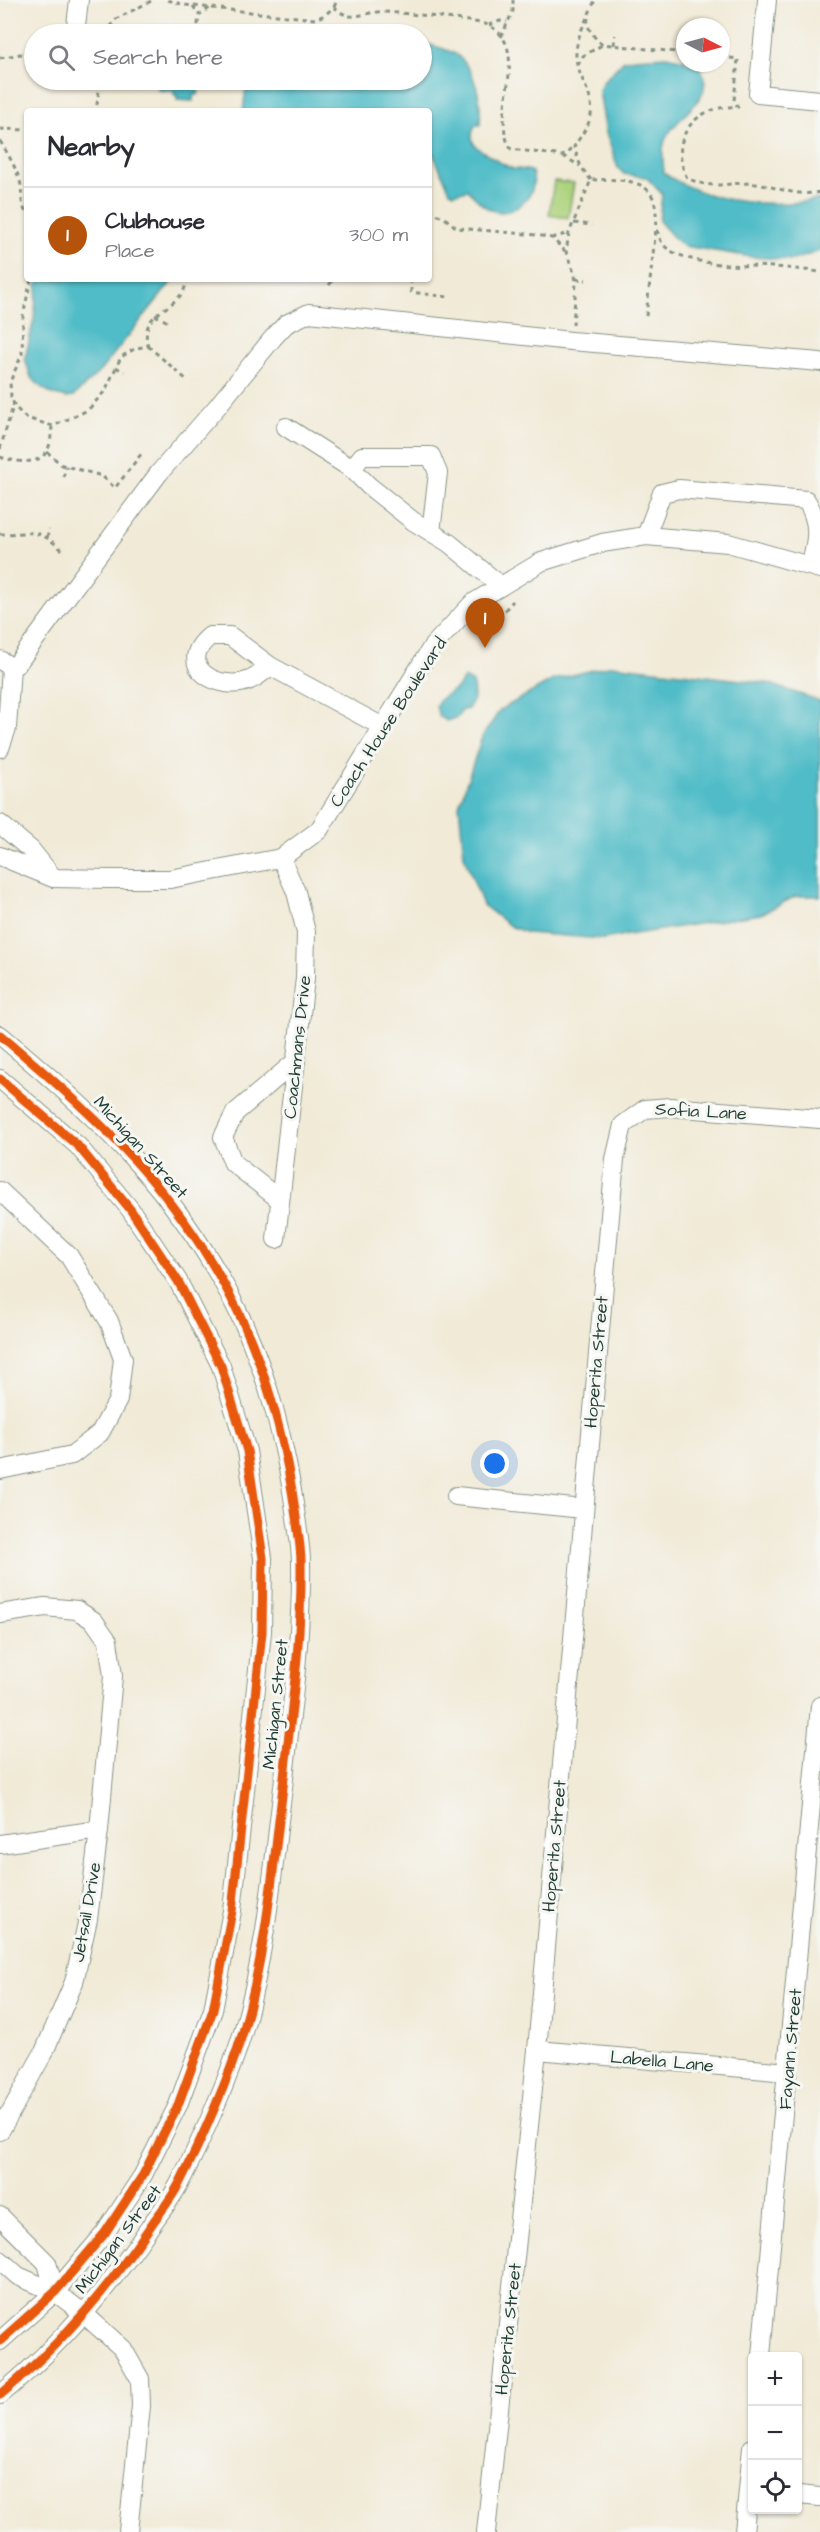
<!DOCTYPE html>
<meta charset="utf-8">
<style>
body{margin:0;font-family:"Architects Daughter",sans-serif;background:#f7f7f7;color:#2b2b33}
.controls{position:absolute;right:18px;bottom:18px;display:grid;overflow:hidden;border-radius:6px;box-shadow:0 2px 4px #0004}
.controls button{width:54px;height:54px;display:grid;place-items:center;padding:0;border:0;border-bottom:2px solid #e1e1e2;background:#fff;color:#2b2b33;font:30px sans-serif}
.compass{position:absolute;left:676px;top:18px;width:54px;height:54px;border-radius:50%;background:#fff;box-shadow:0 2px 4px #0004;rotate:96deg}
.you{position:absolute;left:495px;top:1464px;width:21px;height:21px;margin:-15px;border:4px solid #fff;border-radius:50%;background:#1a73e8;box-shadow:0 0 0 9px #1a73e833}
.badge{display:grid;place-items:center;width:39px;height:39px;border-radius:50%;background:#b45309;color:#fff;font-size:20px;font-weight:700}
.pin{position:absolute;translate:-50% -50px;filter:drop-shadow(0 2px 3px #0008)}
.pin::after{content:'';position:absolute;top:32px;width:21px;height:18px;background:inherit;clip-path:polygon(0 0,100% 0,50% 100%)}
.list{margin:0;padding:0;list-style:none}
h2{display:flex;justify-content:space-between;align-items:center;height:78px;margin:0;padding:0 24px;font-size:26px}
h2 small{font-size:20px;font-weight:400;color:#7c7c81}
.list li{display:grid;grid-template-columns:39px 1fr auto;gap:18px;align-items:center;box-sizing:border-box;height:96px;padding:0 24px;border-top:2px solid #e1e1e2}
.list b{display:block;font-size:22px;white-space:nowrap}
.list p{margin:0;font-size:20px;white-space:nowrap;color:#7c7c81}
.list em{font-size:20px;font-style:normal;color:#7c7c81}
.icon{flex:none;width:33px;height:33px;fill:none;stroke:currentColor;stroke-width:2;stroke-linecap:round;stroke-linejoin:round}
.map{position:relative;flex:none;width:820px;height:2532px;overflow:hidden}
.search{position:absolute;background:#fff;box-shadow:0 2px 4px #0004;left:24px;top:24px;width:408px;height:66px;display:flex;align-items:center;gap:15px;box-sizing:border-box;padding:0 21px;border-radius:33px;color:#7c7c81;font-size:22px}
.panel{position:absolute;background:#fff;box-shadow:0 2px 4px #0004;left:24px;top:108px;width:408px;height:174px;border-radius:6px}
.map>svg:first-child{display:block}
</style>
<div class="map">
<svg width="820" height="2532" viewBox="0 0 820 2532">
<rect width="100%" height="100%" fill="#f6f6f2"/>
<filter id="ink" filterUnits="userSpaceOnUse"><feTurbulence type="fractalNoise" baseFrequency=".0167" numOctaves="2"/><feDisplacementMap in="SourceGraphic" scale="12" xChannelSelector="R" yChannelSelector="G"/><feConvolveMatrix kernelMatrix="1 2 1 2 8 2 1 2 1" color-interpolation-filters="sRGB"/></filter>
<filter id="wash" filterUnits="userSpaceOnUse"><feTurbulence type="fractalNoise" baseFrequency=".008" numOctaves="4" result="noise"/><feDisplacementMap in="SourceGraphic" scale="24" xChannelSelector="R" yChannelSelector="G"/><feGaussianBlur stdDeviation="1.35" result="paint"/><feColorMatrix in="noise" values="0 0 0 0 0 0 0 0 0 0 0 0 0 0 0 0 0 1.4 0 .05"/><feComposite in="paint" operator="in"/></filter>
<g filter="url(#wash)">
<rect width="100%" height="100%" fill="#f1ead7"/>
<path fill="#add37d" stroke="#668858" stroke-width="1.5" d="M554,181L574,183L568,218L549,215Z"/>
<g fill="#4fbcc7" stroke="#377c7e" stroke-width="1.5">
<path d="M422,42C433,47 447,48 457,55C476,70 482,102 480,125H475C472,131 471,138 474,144C476,148 508,168 514,169C521,170 525,168 532,172C540,194 515,217 494,211C482,207 476,198 468,190L454,193L450,191L429,145V111H243L247,80H422Z"/>
<path d="M667,56L685,60V63C693,63 696,63 701,70C717,97 678,115 667,136C661,147 663,160 664,173C707,203 769,209 820,199V251L793,260L752,257L684,246L677,241L659,221L662,194L646,177L624,174L618,168L606,133L599,90L603,82L623,61L633,58Z"/>
<path d="M159,80H200L198,95H193V101L177,100V95H174V91L158,90Z"/>
<path d="M38,279H174L100,371L74,396L68,398L54,395L42,388L31,377L25,359L34,319Z"/>
<path d="M612,665L767,683L820,701V896H796L761,914L603,939L527,933L510,926L483,905L464,856L459,805L482,737L500,710L553,680Z"/>
<path d="M464,678L473,683L474,698L468,709L462,710L458,717L447,721L439,717L436,706C443,691 456,695 464,678Z"/>
</g>
</g>
<g filter="url(#ink)">
<g fill="none" stroke-linecap="round" stroke-linejoin="round">
<defs>
<g id="minor">
<path d="M767,0L758,94L820,100"/>
<path d="M75,34L79,0"/>
<path d="M286,427L352,469"/>
<path d="M431,532L438,473L431,456H362L352,469L369,486L413,521L449,543L501,586"/>
<path d="M646,536L662,493L679,489L806,500C820,522 818,539 810,565"/>
<path d="M0,660L11,667L17,664L159,473L216,408L273,338L286,324L309,313L571,341L820,362"/>
<path d="M270,666C264,671 258,677 250,680C221,693 172,667 210,636H230L270,666L383,727"/>
<path d="M0,748L7,728L11,667"/>
<path d="M0,824L31,850L52,876"/>
<path d="M0,856L53,878L110,879H170L281,858L319,830L432,647L473,603L541,562L602,543L646,536L728,543L820,569"/>
<path d="M0,1035C101,1119 187,1200 243,1322C270,1383 287,1451 296,1517C298,1532 301,1547 301,1563C302,1638 291,1712 283,1787C273,1869 266,1952 243,2032C229,2078 202,2139 180,2182C173,2196 163,2209 154,2221C111,2285 59,2347 0,2395"/>
<path d="M0,1079L78,1146L130,1209L178,1281L221,1366L247,1451L263,1558L262,1632L232,1911L213,2010L178,2105L143,2175L105,2233L55,2292L0,2341"/>
<path d="M0,1191L69,1256L109,1321L123,1359L118,1400L100,1433L72,1455L0,1470"/>
<path d="M280,1200L233,1163L223,1137L235,1113L296,1061"/>
<path d="M276,1239L305,978L306,932L296,892L281,858"/>
<path d="M456,1496L583,1509"/>
<path d="M0,1614L45,1607L77,1610L94,1621L108,1641L113,1676L99,1830L88,1919L74,1982L44,2052L0,2131"/>
<path d="M0,1844L99,1830"/>
<path d="M537,2050L788,2072"/>
<path d="M0,2216L47,2263L55,2292"/>
<path d="M0,2260L18,2276L55,2292L83,2313L123,2349L140,2379L141,2406L128,2532"/>
<path d="M761,2356L820,1706"/>
<path d="M798,2495L820,2497"/>
<path d="M486,2532L537,2050L615,1159L623,1125L645,1109L670,1107L820,1119"/>
<path d="M744,2532L752,2448"/>
</g>
</defs>
<use href="#minor" stroke="#889486" stroke-width="20"/>
<g stroke="#889486" stroke-width="3" stroke-dasharray="4.5 4.5" stroke-linecap="butt">
<path d="M168,0L184,5L315,19L325,15L334,7C338,11 344,15 350,16C359,17 369,12 378,12C389,11 481,21 488,25C534,48 488,113 511,149L563,156L574,147"/>
<path d="M193,6L199,15"/>
<path d="M334,7L337,0"/>
<path d="M588,18C586,29 594,37 602,44L685,53"/>
<path d="M489,25L500,21L507,22"/>
<path d="M104,34L116,19L153,0"/>
<path d="M197,34L199,15L210,8"/>
<path d="M501,37L513,11V0"/>
<path d="M614,45L615,35"/>
<path d="M721,57L738,59L734,101L738,107C696,104 667,138 687,178C716,192 729,180 756,184C780,187 794,197 820,192"/>
<path d="M0,58L20,54L34,55"/>
<path d="M578,65L583,56L602,45"/>
<path d="M63,80L100,84L96,111"/>
<path d="M0,129L27,130"/>
<path d="M0,141C8,154 15,166 20,181C23,192 19,203 27,214"/>
<path d="M563,156L580,166"/>
<path d="M591,180L581,167L574,147C579,138 587,129 590,119C597,97 577,78 576,57C575,37 588,18 595,0"/>
<path d="M429,210L446,219L457,228L537,235L552,238L565,251"/>
<path d="M429,221L433,214"/>
<path d="M574,223L592,225"/>
<path d="M552,238L569,233"/>
<path d="M31,279L23,316L22,354L10,382L11,397L15,407L26,418L53,426L88,410L105,391L121,357L136,348L148,346C140,316 164,313 179,297C184,292 186,285 188,279"/>
<path d="M411,279V292L448,297"/>
<path d="M576,279L586,280"/>
<path d="M329,285L334,279"/>
<path d="M155,315L168,322"/>
<path d="M646,316L656,228"/>
<path d="M573,325L576,283L575,275L566,252L569,233L591,180C693,173 633,232 673,252C703,267 741,265 774,267C790,268 805,270 820,272"/>
<path d="M148,346L188,381"/>
<path d="M116,367L124,372"/>
<path d="M0,449L14,403"/>
<path d="M47,452L62,465L102,476L115,488L142,453"/>
<path d="M0,457C13,461 38,467 47,451C51,444 51,435 52,427"/>
<path d="M63,477L67,466"/>
<path d="M0,534C30,534 37,526 62,550"/>
<path d="M47,538L49,529"/>
<path d="M496,612L505,610L513,601"/>
</g>
<use href="#minor" stroke="#fff" stroke-width="18"/>
<defs>
<g id="cycleway">
<path d="M0,1035C101,1119 187,1200 243,1322C270,1383 287,1451 296,1517C298,1532 301,1547 301,1563C302,1638 291,1712 283,1787C273,1869 266,1952 243,2032C229,2078 202,2139 180,2182C173,2196 163,2209 154,2221C111,2285 59,2347 0,2395"/>
<path d="M0,1079L78,1146L130,1209L178,1281L221,1366L247,1451L263,1558L262,1632L232,1911L213,2010L178,2105L143,2175L105,2233L55,2292L0,2341"/>
</g>
</defs>
<use href="#cycleway" stroke="#f6f6f2" stroke-width="13"/>
<use href="#cycleway" stroke="#e8590c" stroke-width="9"/>
</g>
</g>
<g text-anchor="middle" stroke-width="6" stroke-linejoin="round" paint-order="stroke">
<g font-size="18" fill="#1f3d34" stroke="#f6f6f2">
<text transform="translate(388 722) rotate(-57)" y="6">Coach House Boulevard</text>
<text transform="translate(297 1047) rotate(-84)" y="6">Coachmans Drive</text>
<text transform="translate(701 1111) rotate(3)" y="6">Sofia Lane</text>
<text transform="translate(141 1147) rotate(48)" y="6">Michigan Street</text>
<text transform="translate(596 1362) rotate(-85)" y="6">Hoperita Street</text>
<text transform="translate(275 1704) rotate(-84)" y="6">Michigan Street</text>
<text transform="translate(554 1846) rotate(-85)" y="6">Hoperita Street</text>
<text transform="translate(86 1912) rotate(-80)" y="6">Jetsail Drive</text>
<text transform="translate(790 2049) rotate(-85)" y="6">Fayann Street</text>
<text transform="translate(662 2061) rotate(5)" y="6">Labella Lane</text>
<text transform="translate(118 2239) rotate(-53)" y="6">Michigan Street</text>
<text transform="translate(508 2329) rotate(-84)" y="6">Hoperita Street</text>
</g>
</g>
</svg>
<div class="controls">
<button>+</button>
<button>−</button>
<button><svg class="icon" aria-label="locate" viewBox="0 0 24 24"><circle cx="12" cy="12" r="6"/><path d="M12 2v4M12 18v4M2 12h4M18 12h4"/></svg></button>
</div>
<svg class="compass" viewBox="-18 -18 36 36"><path d="M0-13l5 13h-10z" fill="#e53935"/><path d="M0 13l5-13h-10z" fill="#7c7c81"/></svg>
<div class="you"></div>
<div class="pin badge" style="left:485px;top:648px">1</div>
<div class="search"><svg class="icon" aria-label="search" viewBox="0 0 24 24"><circle cx="10" cy="10" r="6"/><path d="M15 15l6 6"/></svg>Search here</div>
<section class="panel">
<h2>Nearby<small></small></h2>
<ul class="list">
<li><span class="badge">1</span><div><b>Clubhouse</b><p>Place</p></div><em>300 m</em></li>
</ul>
</section>
</div>
